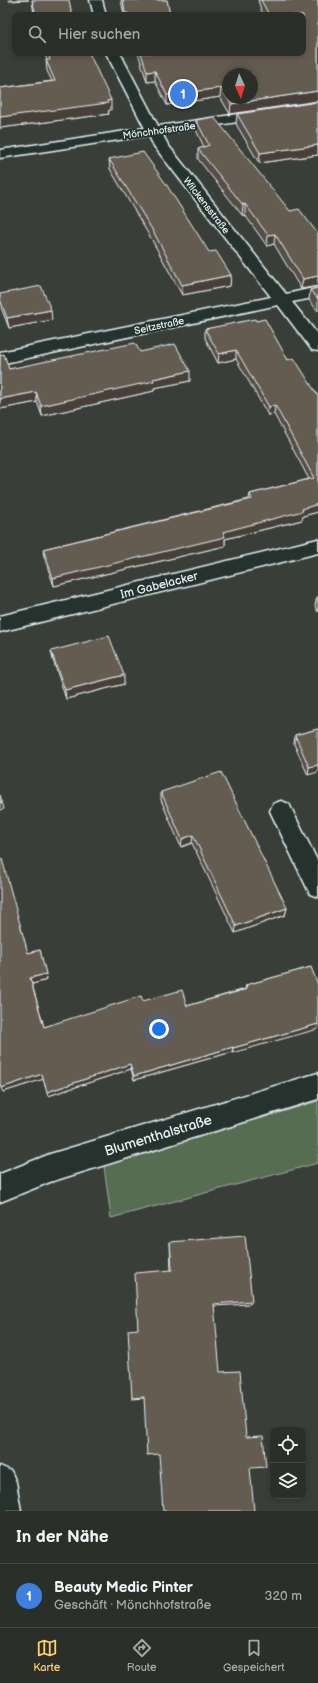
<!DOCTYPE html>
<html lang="de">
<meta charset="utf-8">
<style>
body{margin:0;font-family:"Balsamiq Sans",sans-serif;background:#333732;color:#f1f3f6}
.controls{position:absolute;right:12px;bottom:12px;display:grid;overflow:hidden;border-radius:8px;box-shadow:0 2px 6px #0003}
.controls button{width:36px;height:36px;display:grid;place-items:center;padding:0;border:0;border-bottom:1px solid #474a47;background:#2b2f2a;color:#f1f3f6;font:20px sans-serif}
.compass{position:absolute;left:222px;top:68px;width:36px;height:36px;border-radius:50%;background:#2b2f2a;box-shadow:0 2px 6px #0003;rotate:176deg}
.you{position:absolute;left:159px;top:1029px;width:14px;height:14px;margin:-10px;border:3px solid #fff;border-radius:50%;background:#1a73e8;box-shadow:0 0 0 6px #1a73e833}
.badge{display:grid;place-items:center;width:26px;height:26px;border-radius:50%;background:#ffd166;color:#fff;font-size:13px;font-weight:700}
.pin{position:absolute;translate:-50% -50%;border:2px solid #fff;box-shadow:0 1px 4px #0006}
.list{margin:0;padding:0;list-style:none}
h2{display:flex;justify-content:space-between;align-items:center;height:52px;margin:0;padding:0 16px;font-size:17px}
h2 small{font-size:13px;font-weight:400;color:#a6a9a8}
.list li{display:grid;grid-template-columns:26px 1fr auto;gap:12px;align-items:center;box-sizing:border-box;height:64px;padding:0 16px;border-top:1px solid #474a47}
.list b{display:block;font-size:15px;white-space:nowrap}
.list p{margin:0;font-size:13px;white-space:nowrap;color:#a6a9a8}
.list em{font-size:13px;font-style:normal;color:#a6a9a8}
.icon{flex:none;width:22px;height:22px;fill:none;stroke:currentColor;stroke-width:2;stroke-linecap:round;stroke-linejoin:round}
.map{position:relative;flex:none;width:318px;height:1511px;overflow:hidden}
.search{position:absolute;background:#2b2f2a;box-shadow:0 2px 6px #0003;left:12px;right:12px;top:12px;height:44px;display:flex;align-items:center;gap:10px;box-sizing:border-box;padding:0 14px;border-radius:8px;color:#a6a9a8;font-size:15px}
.sheet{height:116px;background:#2b2f2a}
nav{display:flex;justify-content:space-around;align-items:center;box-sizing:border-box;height:56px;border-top:1px solid #474a47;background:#2b2f2a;font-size:11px;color:#a6a9a8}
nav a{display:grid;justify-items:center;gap:2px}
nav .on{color:#ffd166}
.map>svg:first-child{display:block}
</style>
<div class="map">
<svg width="318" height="1511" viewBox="0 0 318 1511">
<rect width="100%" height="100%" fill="#393f38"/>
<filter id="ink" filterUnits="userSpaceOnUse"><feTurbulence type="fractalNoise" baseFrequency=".025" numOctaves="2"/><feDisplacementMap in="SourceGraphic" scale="8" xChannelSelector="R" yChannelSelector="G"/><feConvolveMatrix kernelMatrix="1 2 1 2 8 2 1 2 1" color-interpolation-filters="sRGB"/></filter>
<g filter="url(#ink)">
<path fill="#576d51" stroke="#a0afa4" d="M318,1101V1163L111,1218L104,1166Z"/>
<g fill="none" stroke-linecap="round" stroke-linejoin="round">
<defs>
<g id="minor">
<path d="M90,0H102L106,15H94Z"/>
<path d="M106,53H120L168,145L286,294L318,287V297L292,302L318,335V351L312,350L278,305L0,364V352L271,297L154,146Z"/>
<path d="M318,539V553L0,632V616Z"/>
<path d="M281,801L289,804L318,862V897L310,894L270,811L273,804Z"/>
<path d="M318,1073V1099L50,1182L0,1202V1174L50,1154Z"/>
<path d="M0,1466L11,1471L16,1482L21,1511H0Z"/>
</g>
<path id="tertiary" d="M318,102V110L0,158V150Z"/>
</defs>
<use href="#minor" stroke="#e8f1f8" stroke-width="3"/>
<use href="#tertiary" stroke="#e8f1f8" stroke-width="3"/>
<use href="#minor" fill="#26332d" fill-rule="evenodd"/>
<use href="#tertiary" fill="#26332d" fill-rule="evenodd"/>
</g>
<g fill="#574e46" stroke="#e8f1f8" fill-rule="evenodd">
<path d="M9,0H29L9,1Z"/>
<path d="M32,0L69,3L72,15H34Z"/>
<path d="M121,0H167L170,15H124Z"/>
<path d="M258,0H318V101L230,114L220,97L167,105L155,81L147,82L138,53H303V15H243L263,13L261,10ZM228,74H252V98H228Z"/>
<path d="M44,53H89L111,110L108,111L109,114L0,128V88L52,81L47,71L46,60H47Z"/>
<path d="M318,102V155L259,163L236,124L237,114Z"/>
<path d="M196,120L290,211L318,234V286L301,289L274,244L267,246L245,215H242L198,159V149L204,147L196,130Z"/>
<path d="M109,159L209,252L231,275L230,286L182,295L153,242L110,169Z"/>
<path d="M318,288V311L309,300L310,290Z"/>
<path d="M0,294L52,320L9,328L0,305Z"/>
<path d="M256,321L318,396V512L303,516L302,520L225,539V546L54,586L44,557L43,549L249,499L250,494L309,479L274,414L268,415L236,359L218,363L205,338V329Z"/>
<path d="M140,352L190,381L154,388V391L42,416L37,402L0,409V355L9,369Z"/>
<path d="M317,597H318V612L315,606Z"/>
<path d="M51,651L124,684L66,699L53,660Z"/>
<path d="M318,729L308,775L294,744L295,735Z"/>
<path d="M161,792L287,908L285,915L235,933L192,843L181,847L161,800Z"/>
<path d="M40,950L47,980L32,984L44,1027L143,1001L187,1006L245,989L246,985L311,967L232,1053V1052L134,1080L131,1069L48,1096L43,1079L3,1092L28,953Z"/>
<path d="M170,1242L252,1301L250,1304L214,1306L159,1454L144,1398L132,1399V1398L138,1329L171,1270Z"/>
</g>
<g fill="#474039" stroke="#e8f1f8">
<path d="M155,71V81L147,82V72Z"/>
<path d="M221,88L220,97L167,105V95Z"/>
<path d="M318,91V101L230,114L231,104Z"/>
<path d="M111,100V110L108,111L109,114L0,128V117Z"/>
<path d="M318,145V155L259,163L260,153Z"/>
<path d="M245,204V215H242L243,205Z"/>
<path d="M275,234L274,244L267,246L268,235Z"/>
<path d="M231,275L230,286L182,295V285Z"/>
<path d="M318,276V286L301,289L303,279Z"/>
<path d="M51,310L52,320L9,328L7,318Z"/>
<path d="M236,350V359L218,363L219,354Z"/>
<path d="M190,371V381L154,388V391L42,416L41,406L153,379Z"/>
<path d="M36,392L37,402L0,409V399Z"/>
<path d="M275,405L274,414L268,415L269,407Z"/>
<path d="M318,504V512L303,516L302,520L225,539V546L54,586L53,578L223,532Z"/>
<path d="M124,675V684L66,699L65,690Z"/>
<path d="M318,765V772L308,775L309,767Z"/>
<path d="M0,802H2L4,809L0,810Z"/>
<path d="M193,835L192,843L181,847L182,839Z"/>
<path d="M287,908L285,915L235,933L236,926Z"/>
<path d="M46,974L47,980L32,984L30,978Z"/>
<path d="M318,1024V1029L232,1053L233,1048Z"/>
<path d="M233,1047L232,1052L134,1080V1076Z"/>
<path d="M130,1064L131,1069L48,1096L47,1092Z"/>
<path d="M42,1074L44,1079L3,1092L1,1088Z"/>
</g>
<g fill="#655b51" stroke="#e8f1f8" fill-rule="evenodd">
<path d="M32,0H69L72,15H36Z"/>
<path d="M123,0H167L170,15H129L128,13H125Z"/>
<path d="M261,0H318V91L231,104L221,88L167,95L155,71L147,72L141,53H303V15H243L268,13ZM228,74H252V98H228Z"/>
<path d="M48,53H89L111,100L107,101L108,103L0,117V88L55,81L46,60H50Z"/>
<path d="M318,102V145L260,153L237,114Z"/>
<path d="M214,117L290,211L299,209L318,234V276L303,279L275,234L268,235L245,204L243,205L198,149L209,145L196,120Z"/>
<path d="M143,152L166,184L209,252L216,251L231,275L182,285L153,231L109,159Z"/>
<path d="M41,286L51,310L7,318L0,299V294Z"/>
<path d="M318,288V299L310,290Z"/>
<path d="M255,319L256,321L265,319L288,360L294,358L318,396V504L302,509L303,511L223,532L225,537L53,578L43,549L252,499L250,494L314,478L275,405L269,407L236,350L219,354L205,329Z"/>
<path d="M135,343L140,352L175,344L190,371L153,379L154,381L41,406L36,392L0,399V355L4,354L9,369Z"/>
<path d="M109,636L124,675L65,690L51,651Z"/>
<path d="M318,729V765L309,767L295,735Z"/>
<path d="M221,772L287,908L236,926L193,835L182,839L161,792Z"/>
<path d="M0,795L2,802H0Z"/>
<path d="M0,859H2L28,953L40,950L46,974L30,978L44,1027L141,996L143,1001L182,990L187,1006L247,989L246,985L311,967L318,985V1024L233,1048V1047L134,1076L130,1064L47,1092L42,1074L1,1088L0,1085Z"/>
<path d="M245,1236L252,1301L214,1304L220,1372L240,1371L246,1437L263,1436L266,1467L250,1468L254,1511H163L159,1454L147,1455L144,1397L132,1398L128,1330L138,1329L135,1273L172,1270L170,1242Z"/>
</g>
</g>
<g text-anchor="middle" stroke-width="4" stroke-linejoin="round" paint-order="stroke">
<g font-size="10" fill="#e8f1f8" stroke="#26332d">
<text transform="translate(159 130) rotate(-8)" y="4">Mönchhofstraße</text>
<text transform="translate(207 205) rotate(52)" y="4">Wilckensstraße</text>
<text transform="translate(159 325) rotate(-12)" y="4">Seitzstraße</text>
</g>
<g font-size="12" fill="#e8f1f8" stroke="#26332d">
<text transform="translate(159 585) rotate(-14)" y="4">Im Gabelacker</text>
</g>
<g font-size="14" fill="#e8f1f8" stroke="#26332d">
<text transform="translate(158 1135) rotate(-17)" y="5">Blumenthalstraße</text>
</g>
</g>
</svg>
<div class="controls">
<button><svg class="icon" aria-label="locate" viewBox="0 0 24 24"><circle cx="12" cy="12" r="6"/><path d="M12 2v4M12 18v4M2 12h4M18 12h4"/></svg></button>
<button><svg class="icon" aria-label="layers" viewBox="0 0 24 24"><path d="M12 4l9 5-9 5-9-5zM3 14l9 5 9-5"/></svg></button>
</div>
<svg class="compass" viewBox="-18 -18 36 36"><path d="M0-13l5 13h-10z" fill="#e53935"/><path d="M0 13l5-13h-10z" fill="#a6a9a8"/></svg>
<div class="you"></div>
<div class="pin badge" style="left:183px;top:94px;background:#3f7fe0">1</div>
<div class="search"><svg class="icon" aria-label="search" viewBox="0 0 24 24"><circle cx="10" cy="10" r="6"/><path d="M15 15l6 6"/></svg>Hier suchen</div>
</div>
<section class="sheet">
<h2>In der Nähe<small></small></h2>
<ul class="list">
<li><span class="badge" style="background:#3f7fe0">1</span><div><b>Beauty Medic Pinter</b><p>Geschäft · Mönchhofstraße</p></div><em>320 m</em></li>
</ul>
</section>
<nav>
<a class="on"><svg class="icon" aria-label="map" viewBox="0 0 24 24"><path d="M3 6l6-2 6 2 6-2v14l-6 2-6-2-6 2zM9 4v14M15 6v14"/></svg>Karte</a>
<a><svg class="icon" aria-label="directions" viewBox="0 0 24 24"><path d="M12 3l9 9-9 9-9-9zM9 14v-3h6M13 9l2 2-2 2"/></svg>Route</a>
<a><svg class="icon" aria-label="saved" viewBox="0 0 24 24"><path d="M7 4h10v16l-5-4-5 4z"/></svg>Gespeichert</a>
</nav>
